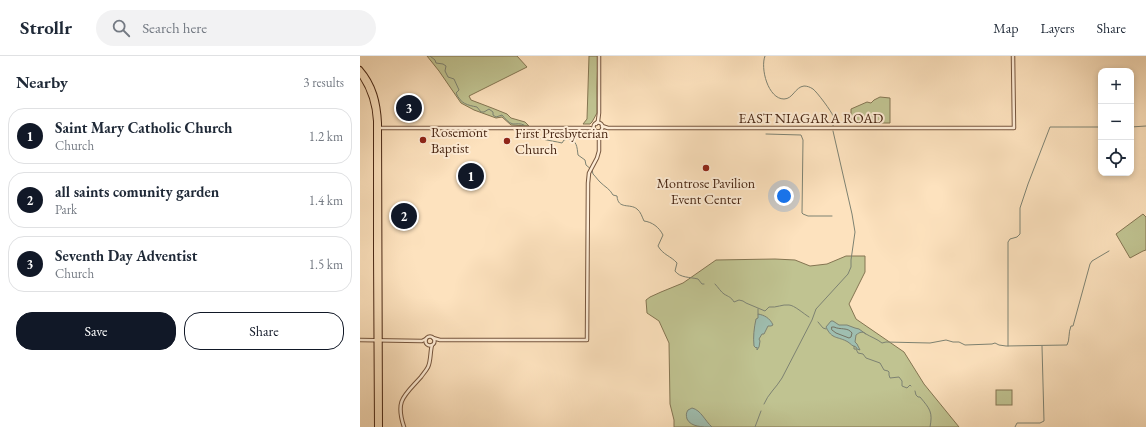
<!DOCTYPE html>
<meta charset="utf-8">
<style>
body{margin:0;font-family:"EB Garamond",serif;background:#f2f2f3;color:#1f2937}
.controls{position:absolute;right:12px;top:12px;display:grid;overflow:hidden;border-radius:8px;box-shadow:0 2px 6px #0003}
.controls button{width:36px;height:36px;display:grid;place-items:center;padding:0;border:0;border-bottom:1px solid #e0e1e3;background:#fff;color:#1f2937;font:20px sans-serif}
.you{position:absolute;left:424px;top:140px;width:14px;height:14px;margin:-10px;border:3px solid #fff;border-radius:50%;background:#1a73e8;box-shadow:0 0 0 6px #1a73e833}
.badge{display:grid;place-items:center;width:26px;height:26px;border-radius:50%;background:#111827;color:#fff;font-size:13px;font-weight:700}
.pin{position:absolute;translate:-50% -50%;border:2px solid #fff;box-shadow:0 1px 4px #0006}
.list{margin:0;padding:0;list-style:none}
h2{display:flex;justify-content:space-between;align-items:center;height:52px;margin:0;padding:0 16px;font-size:17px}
h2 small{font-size:13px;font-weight:400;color:#747a83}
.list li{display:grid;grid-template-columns:26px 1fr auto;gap:12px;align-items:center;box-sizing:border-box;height:56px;margin:0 8px 8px;padding:0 8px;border:1px solid #e0e1e3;border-radius:16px}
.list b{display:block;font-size:15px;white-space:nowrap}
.list p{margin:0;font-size:13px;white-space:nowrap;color:#747a83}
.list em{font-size:13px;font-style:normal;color:#747a83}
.actions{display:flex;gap:8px;padding:12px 16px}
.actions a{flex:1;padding:9px 0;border:1px solid #111827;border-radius:16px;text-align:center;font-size:14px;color:#111827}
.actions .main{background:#111827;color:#fff}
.icon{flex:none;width:22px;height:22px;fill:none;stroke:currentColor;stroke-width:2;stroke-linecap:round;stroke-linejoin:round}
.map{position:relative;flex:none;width:786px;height:371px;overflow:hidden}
header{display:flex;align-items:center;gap:24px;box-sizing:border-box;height:56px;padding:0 20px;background:#fff;border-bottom:1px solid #e0e1e3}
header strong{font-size:19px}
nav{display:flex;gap:22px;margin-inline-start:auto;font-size:14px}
.search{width:280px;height:36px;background:#f2f2f3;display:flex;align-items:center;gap:10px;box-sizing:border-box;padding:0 14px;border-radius:22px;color:#747a83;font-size:15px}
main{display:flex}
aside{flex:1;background:#fff}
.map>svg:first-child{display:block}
</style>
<header>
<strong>Strollr</strong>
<div class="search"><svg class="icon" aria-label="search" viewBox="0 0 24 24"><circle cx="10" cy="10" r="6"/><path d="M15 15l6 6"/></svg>Search here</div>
<nav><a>Map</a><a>Layers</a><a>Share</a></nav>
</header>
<main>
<aside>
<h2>Nearby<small>3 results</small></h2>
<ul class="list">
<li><span class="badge">1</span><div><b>Saint Mary Catholic Church</b><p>Church</p></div><em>1.2 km</em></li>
<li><span class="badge">2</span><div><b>all saints comunity garden</b><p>Park</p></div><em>1.4 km</em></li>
<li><span class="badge">3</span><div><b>Seventh Day Adventist</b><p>Church</p></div><em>1.5 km</em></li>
</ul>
<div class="actions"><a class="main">Save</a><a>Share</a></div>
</aside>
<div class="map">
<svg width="786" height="371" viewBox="0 0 786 371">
<rect width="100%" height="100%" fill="#fde2be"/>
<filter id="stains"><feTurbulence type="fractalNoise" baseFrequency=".005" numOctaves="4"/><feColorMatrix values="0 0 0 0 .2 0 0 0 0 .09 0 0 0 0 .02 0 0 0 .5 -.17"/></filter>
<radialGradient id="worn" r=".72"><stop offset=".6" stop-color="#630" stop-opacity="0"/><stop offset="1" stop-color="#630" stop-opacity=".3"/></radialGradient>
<g fill="#c0c391" stroke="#847552">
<path d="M67,0H157L167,11L109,40L111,44L132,52L147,58L151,62L165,66L169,70L151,69L142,61L136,62L114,54L101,47L79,15Z"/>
<path d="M229,0H238L237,31V57L232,66L230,68H223L227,63Z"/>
<path d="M520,41L530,42V67H491V53L507,46L511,47L514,44Z"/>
<path d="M39,153H48V168H42Z"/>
<path d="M783,158L786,161V194L783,195L770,202L756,178Z"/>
<path d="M486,200H505V216L489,248L496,263L544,296L564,328L599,371H314V364L310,348L309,287L299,265L287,257L286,244L290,241L301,236L323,227L356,204L415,203L435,204L450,210L467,208Z"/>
<rect x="636" y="334" width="16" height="15"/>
</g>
<g fill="#9fbeb0" stroke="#7d8272">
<path d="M398,258C404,259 410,262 413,269L411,270H408L404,278H402L399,283L400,285L399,291L397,294V291L396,292L394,290C393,281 394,272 396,263L398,262Z"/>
<path d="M471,265H473L479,269H487L495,272L499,273L506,278C502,275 500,276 496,279L495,286L497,288L500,294L497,293L496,291C492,290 491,288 488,286C478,280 472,284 466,271Z"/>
<path d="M332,352C341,354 345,365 352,371C342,371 331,371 327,363C326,359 326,357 328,354Z"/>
</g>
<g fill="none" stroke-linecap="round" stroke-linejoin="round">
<path stroke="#747262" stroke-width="1" d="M472,271H474C480,274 488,271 492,277L491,281L489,282L476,277L472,274Z"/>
<g stroke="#7d8272" stroke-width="1">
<path d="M70,0L75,4L76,7L83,8L86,10L85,15L88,21L94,23L99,34L96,37C101,48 107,49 117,51L121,56H124L129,53L133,56V59L136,61L142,59C145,62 148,67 153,68C157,68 160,67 164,69"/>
<path d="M405,0C400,12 408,43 424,43C433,43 435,31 444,30C447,30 450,31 453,33C457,36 472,56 473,60C474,63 473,67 473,70"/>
<path d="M771,71L786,70"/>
<path d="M167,75C176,84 190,84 202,87L204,84L208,83C217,84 217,91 218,99L225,104L226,109L232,114L233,118C236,121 237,123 240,126C245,131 250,133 253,139L257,140C258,154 270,147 277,153C281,156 282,161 284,165C292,166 299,171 303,179L298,190C303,199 311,200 317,207L315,215C320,222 330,221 338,223L342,228H344"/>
<path d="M406,78L441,79L443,84L442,157L443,158L448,160H472"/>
<path d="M355,228C358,231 361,236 364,238C369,241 371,241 374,246L379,244L383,245L386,247L405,255L409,251C417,252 422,248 429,249C434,249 444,258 449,261"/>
<path d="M398,258V253"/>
<path d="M458,266L463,272L466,273"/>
<path d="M506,278C511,281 517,283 522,287L526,286L570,287L586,284L593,286H599L605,289L632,288L635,287L639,289L646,290L707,289C710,284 708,277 711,270H713L730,208L732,205L749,195"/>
<path d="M494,290V293H496L498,297L503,298L506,302L520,307L524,314L528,315L529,316V319L530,322L539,321L542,325V330L547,332L550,329L551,330"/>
<path d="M648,290V186L650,183L657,181L660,178V152L668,128L690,71H741"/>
<path d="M555,335L556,339L558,341H560C570,353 573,356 570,371"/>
<path d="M404,348C408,338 416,332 422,322L452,264L456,253L488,218L491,211V204L495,176L492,158L473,75"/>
<path d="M395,371L401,355"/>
<path d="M655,371L657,367H680L684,365L682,290"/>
</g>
<defs>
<g id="minor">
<circle cx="238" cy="71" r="4.5"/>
<path d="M236,68L238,65L239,57V0"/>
<path d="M242,70L248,72H654L653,0"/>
<path d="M19,72H229L234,73"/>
<circle cx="70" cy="285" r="4.5"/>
<path d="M73,282L80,284H227L228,127L229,117L237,102L239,95V80L241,75"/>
<path d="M0,284L62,285L66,283"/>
<path d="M44,371C35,344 44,340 61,321C63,318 66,315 68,311C71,305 70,296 72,289"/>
</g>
<g id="highway">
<path d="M0,13C14,29 18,47 19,67L20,371"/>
<path d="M0,18C10,32 15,47 16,65V198L17,371"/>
</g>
</defs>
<use href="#minor" stroke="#76563e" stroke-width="4.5"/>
<use href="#highway" stroke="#492714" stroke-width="6"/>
<use href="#minor" stroke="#feecd5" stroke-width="2.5"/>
<use href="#highway" stroke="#fde2be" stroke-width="4"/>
</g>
<g fill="#8f2418" stroke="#feecd5" stroke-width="1.5">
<circle cx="63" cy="84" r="4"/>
<circle cx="147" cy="85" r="4"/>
<circle cx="346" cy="112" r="4"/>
</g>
<g text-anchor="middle" stroke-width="4" stroke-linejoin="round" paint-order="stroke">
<g font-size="14" fill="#492714" stroke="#feecd5">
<text x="451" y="67">EAST NIAGARA ROAD</text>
</g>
<g font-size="14" fill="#492714" stroke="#feecd5" text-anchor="start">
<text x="71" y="81">Rosemont<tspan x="71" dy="16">Baptist</tspan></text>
<text x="155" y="82">First Presbyterian<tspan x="155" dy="16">Church</tspan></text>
<text x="346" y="132" text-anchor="middle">Montrose Pavilion<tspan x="346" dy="16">Event Center</tspan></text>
</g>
</g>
<rect width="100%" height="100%" filter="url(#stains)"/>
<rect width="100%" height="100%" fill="url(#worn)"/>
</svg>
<div class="controls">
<button>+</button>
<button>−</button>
<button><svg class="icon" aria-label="locate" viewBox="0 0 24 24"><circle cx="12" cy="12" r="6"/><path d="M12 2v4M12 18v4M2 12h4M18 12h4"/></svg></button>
</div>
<div class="you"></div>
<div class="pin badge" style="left:111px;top:120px">1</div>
<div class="pin badge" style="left:44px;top:160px">2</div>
<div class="pin badge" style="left:49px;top:52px">3</div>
</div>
</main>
